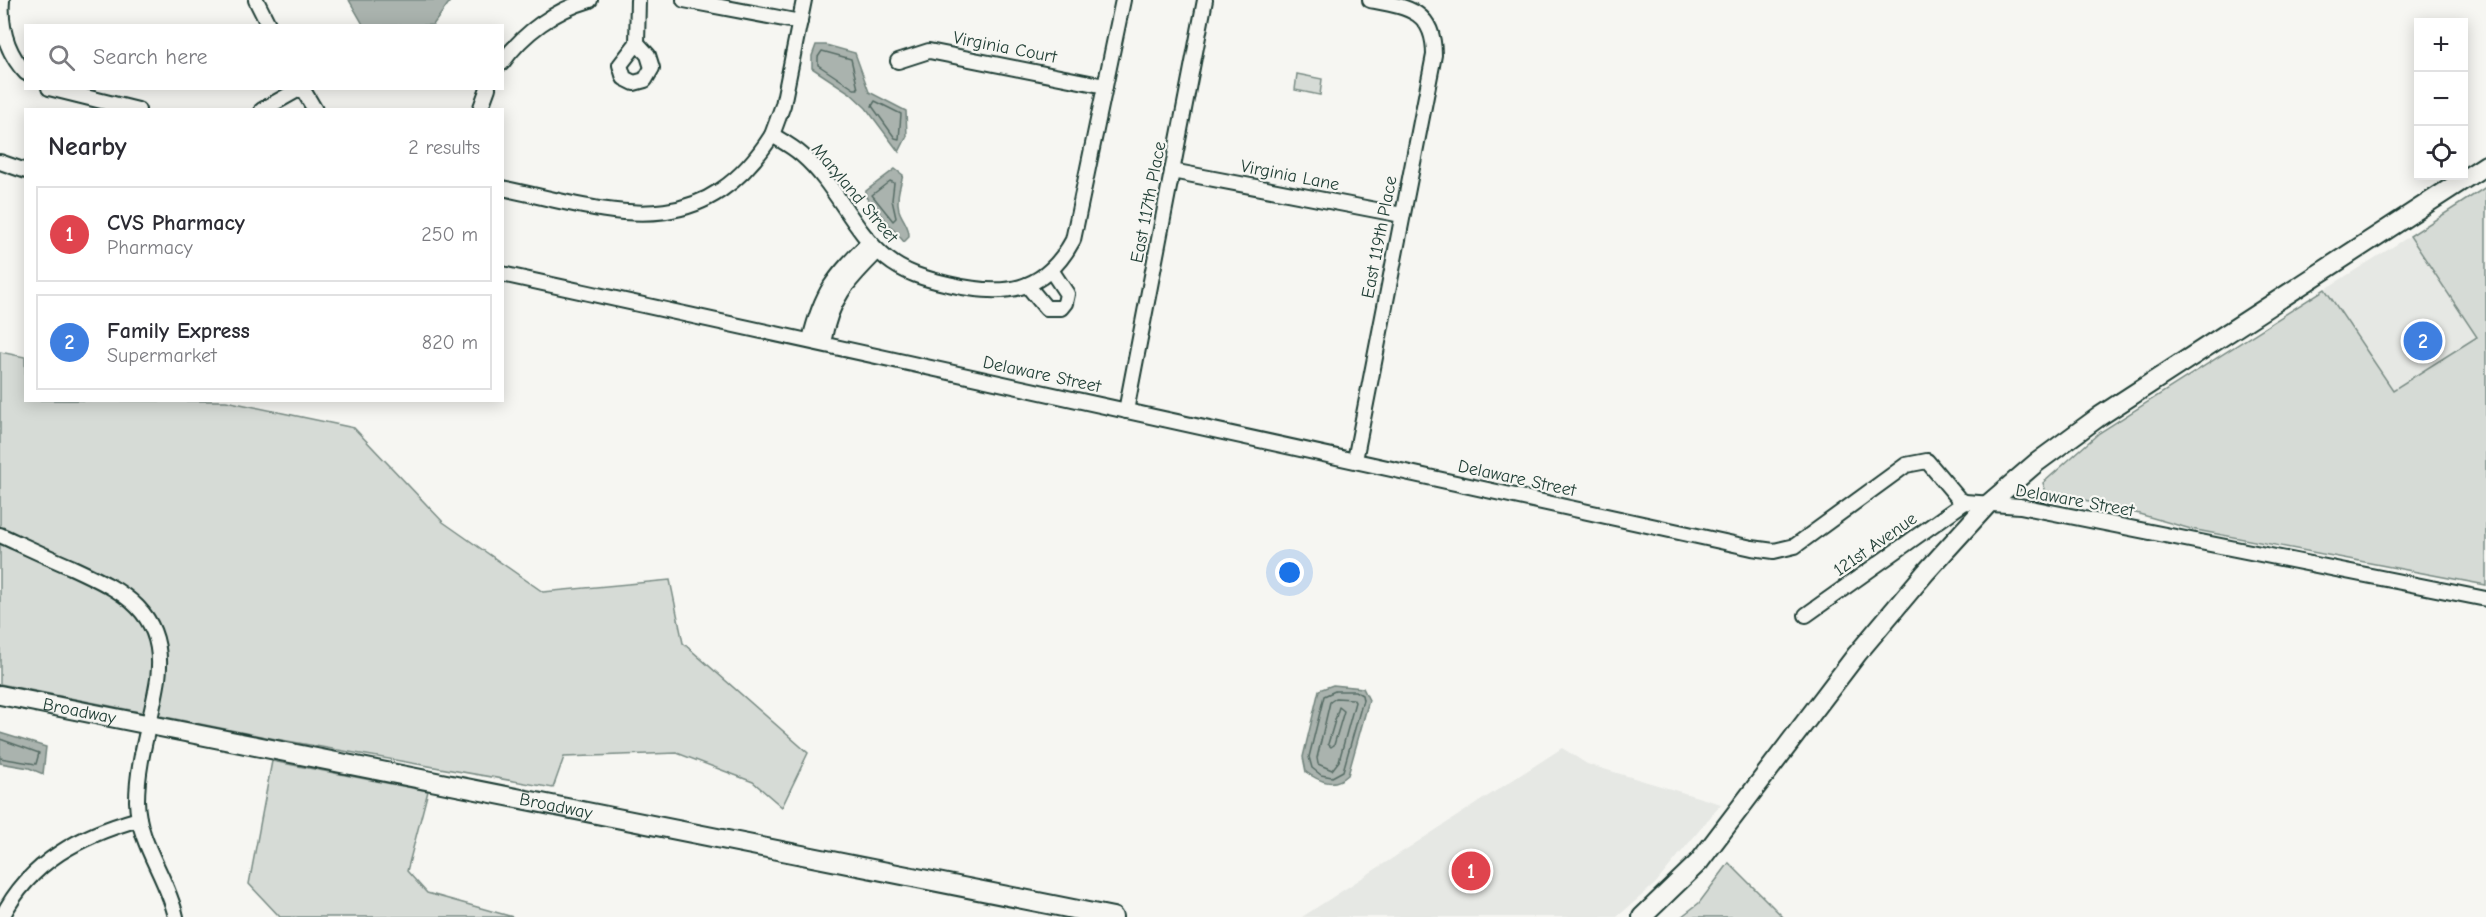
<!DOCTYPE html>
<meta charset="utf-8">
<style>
body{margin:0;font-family:"Comic Neue",sans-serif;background:#f7f7f7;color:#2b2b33}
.controls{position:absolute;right:18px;top:18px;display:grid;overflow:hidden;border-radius:0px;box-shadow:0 3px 15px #0003}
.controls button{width:54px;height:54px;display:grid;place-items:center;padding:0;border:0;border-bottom:2px solid #e1e1e2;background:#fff;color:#2b2b33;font:30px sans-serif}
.you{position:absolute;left:1290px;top:573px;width:21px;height:21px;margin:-15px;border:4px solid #fff;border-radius:50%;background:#1a73e8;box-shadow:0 0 0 9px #1a73e833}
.badge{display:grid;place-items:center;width:39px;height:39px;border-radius:50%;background:#1a73e8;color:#fff;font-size:20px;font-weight:700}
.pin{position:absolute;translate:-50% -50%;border:3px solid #fff;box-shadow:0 2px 6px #0006}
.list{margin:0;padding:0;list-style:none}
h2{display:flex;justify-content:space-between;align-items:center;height:78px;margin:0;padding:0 24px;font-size:26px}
h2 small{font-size:20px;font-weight:400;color:#7c7c81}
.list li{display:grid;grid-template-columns:39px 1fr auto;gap:18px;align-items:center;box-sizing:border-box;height:96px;margin:0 12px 12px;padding:0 12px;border:2px solid #e1e1e2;border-radius:0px}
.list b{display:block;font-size:22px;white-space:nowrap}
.list p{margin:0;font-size:20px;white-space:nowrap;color:#7c7c81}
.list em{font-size:20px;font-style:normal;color:#7c7c81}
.icon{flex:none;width:33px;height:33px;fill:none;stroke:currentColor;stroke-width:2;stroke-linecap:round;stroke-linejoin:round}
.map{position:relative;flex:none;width:2486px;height:917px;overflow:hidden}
.search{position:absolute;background:#fff;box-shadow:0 3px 15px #0003;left:24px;top:24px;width:480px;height:66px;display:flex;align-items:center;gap:15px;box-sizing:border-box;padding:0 21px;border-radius:0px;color:#7c7c81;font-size:22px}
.panel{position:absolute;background:#fff;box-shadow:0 3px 15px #0003;left:24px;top:108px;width:480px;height:294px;border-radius:0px}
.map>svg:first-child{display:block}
</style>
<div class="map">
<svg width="2486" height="917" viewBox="0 0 2486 917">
<rect width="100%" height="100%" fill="#f6f6f2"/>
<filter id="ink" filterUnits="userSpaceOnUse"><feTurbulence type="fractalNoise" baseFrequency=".0167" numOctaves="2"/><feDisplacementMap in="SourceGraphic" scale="12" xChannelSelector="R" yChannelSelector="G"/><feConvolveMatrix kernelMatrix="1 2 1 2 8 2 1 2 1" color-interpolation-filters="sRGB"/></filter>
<g filter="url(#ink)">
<g fill="#e6e8e4">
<path d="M2410,236L2478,336L2393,391L2325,289Z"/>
<path d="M1562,748L1587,764L1721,804L1655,884L1617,917H1302Z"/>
</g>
<g fill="#d6dbd6" stroke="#7a8c85" stroke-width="1.5">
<path d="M1297,74L1322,79L1320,95L1295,90Z"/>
<path d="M2486,187V585L2191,529L2108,505L2046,492L2043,483L2099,433L2325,289L2393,390L2477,337L2410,236Z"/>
<path d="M0,352L25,357L26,400L226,401L354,428L443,522L543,592L670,580L683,643L808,753L782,807L753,782L677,753L564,757L553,788L276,739L0,684Z"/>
<path d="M272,761L428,791L407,871L427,893L513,917H280L249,884Z"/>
<path d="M1729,863L1783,917H1681L1699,903Z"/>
</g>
<g fill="#aab3ae" stroke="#72847d" stroke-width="1.5">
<path d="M349,0H451L433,25L364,26Z"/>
<path d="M816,45H826L855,53L869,92L906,111L907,136L899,152L866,108L850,93L812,68V56Z"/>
<path d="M895,169L903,175C900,187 896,197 899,210C902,220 910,226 909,237L904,242L865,196L866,191Z"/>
<path d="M1333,685L1363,688L1369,700L1348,775C1334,788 1320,782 1306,772L1303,757L1319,690Z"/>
<path d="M0,733L46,747L43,774L29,768L0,763Z"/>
</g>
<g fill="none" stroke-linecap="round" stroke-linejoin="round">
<g stroke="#576c65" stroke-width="1.5">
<path d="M822,51L851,59L858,89H854L818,65V57Z"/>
<path d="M875,101L901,114L899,139L895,138L872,106Z"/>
<path d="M890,181L894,183L892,200L896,218L893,221L872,195Z"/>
<path d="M1335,691H1355L1362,695L1363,700L1343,771L1332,777L1321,775L1312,768L1309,757L1324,696Z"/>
<path d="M1336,698L1353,699L1355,702L1339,761L1332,770L1318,764L1317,758L1330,702Z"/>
<path d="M1339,707L1344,711L1334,745L1331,747L1328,744Z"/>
<path d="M0,739L39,753L36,764L0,758"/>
</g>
<defs>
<g id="minor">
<path d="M2,0C0,27 7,53 26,73"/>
<path d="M256,0L269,26"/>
<path d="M684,0L800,22"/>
<path d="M637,43L620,65L624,78L634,83L645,80L652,68L648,55L637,43L638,0"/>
<path d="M898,61L929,51L1105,86"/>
<path d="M502,63C523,33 555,10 590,0"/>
<path d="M49,88L138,110"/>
<path d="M302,88L315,110"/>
<path d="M262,110L301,88"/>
<path d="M480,110L488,88"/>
<path d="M772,135L783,105L804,0"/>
<path d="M0,162L26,171"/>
<path d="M1172,171L1402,215"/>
<path d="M502,188C609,211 700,248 772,135C782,141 793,147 802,155C836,184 852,230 886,258C904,273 926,279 948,284C1003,297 1044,294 1073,240L1123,0"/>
<path d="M502,274L1752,548L1774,551L1795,546L1906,465L1927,461L1959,499L1965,502L2020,506L2486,599"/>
<path d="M1027,285L1046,308H1061L1065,303L1067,294L1051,270"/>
<path d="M810,340C822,290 834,278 869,242"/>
<path d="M823,343C831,298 847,282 878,251"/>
<path d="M1126,411L1205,0"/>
<path d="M1355,460L1434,55C1434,10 1407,7 1370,0"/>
<path d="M0,535C24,546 47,557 71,567C123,591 167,612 158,679C152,719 137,759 137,801C138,844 167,876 176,917"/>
<path d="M1806,615L1965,502"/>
<path d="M2,917C30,861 82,835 139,819"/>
</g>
<g id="major">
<path id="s1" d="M0,695L1113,917"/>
<path d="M1642,917L1699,862L1857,654L1926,572L1987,505L2036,463L2100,416L2486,165"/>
</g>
</defs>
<use href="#minor" stroke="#1f3d34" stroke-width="18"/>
<use href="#major" stroke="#1f3d34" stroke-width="22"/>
<use href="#minor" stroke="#f6f6f2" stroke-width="14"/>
<use href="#major" stroke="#f6f6f2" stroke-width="18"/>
</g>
</g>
<g text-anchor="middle" stroke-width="4.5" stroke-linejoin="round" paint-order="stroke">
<g font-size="18" fill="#1f3d34" stroke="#f6f6f2">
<text transform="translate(1005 47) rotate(11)" y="6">Virginia Court</text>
<text transform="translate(1290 175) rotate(11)" y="6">Virginia Lane</text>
<text transform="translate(855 193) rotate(50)" y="6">Maryland Street</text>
<text transform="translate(1148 202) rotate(-79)" y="6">East 117th Place</text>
<text transform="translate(1379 237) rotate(-79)" y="6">East 119th Place</text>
<text transform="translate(1042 374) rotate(12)" y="6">Delaware Street</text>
<text transform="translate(1517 478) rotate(12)" y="6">Delaware Street</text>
<text transform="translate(2075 500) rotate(10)" y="6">Delaware Street</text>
<text transform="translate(1875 544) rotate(-35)" y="6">121st Avenue</text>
<text dy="6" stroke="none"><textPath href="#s1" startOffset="81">Broadway</textPath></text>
<text dy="6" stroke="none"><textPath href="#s1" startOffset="567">Broadway</textPath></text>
</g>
</g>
</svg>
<div class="controls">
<button>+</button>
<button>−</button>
<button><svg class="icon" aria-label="locate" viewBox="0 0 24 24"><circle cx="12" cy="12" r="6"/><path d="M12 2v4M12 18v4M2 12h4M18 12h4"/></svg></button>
</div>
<div class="you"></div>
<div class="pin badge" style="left:1471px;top:871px;background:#e0444e">1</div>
<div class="pin badge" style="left:2423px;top:341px;background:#3f7fe0">2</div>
<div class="search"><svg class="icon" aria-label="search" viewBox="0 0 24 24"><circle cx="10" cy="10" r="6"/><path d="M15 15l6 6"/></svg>Search here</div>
<section class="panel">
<h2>Nearby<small>2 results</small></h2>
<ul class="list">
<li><span class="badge" style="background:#e0444e">1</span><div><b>CVS Pharmacy</b><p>Pharmacy</p></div><em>250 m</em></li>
<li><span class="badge" style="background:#3f7fe0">2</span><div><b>Family Express</b><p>Supermarket</p></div><em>820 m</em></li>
</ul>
</section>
</div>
